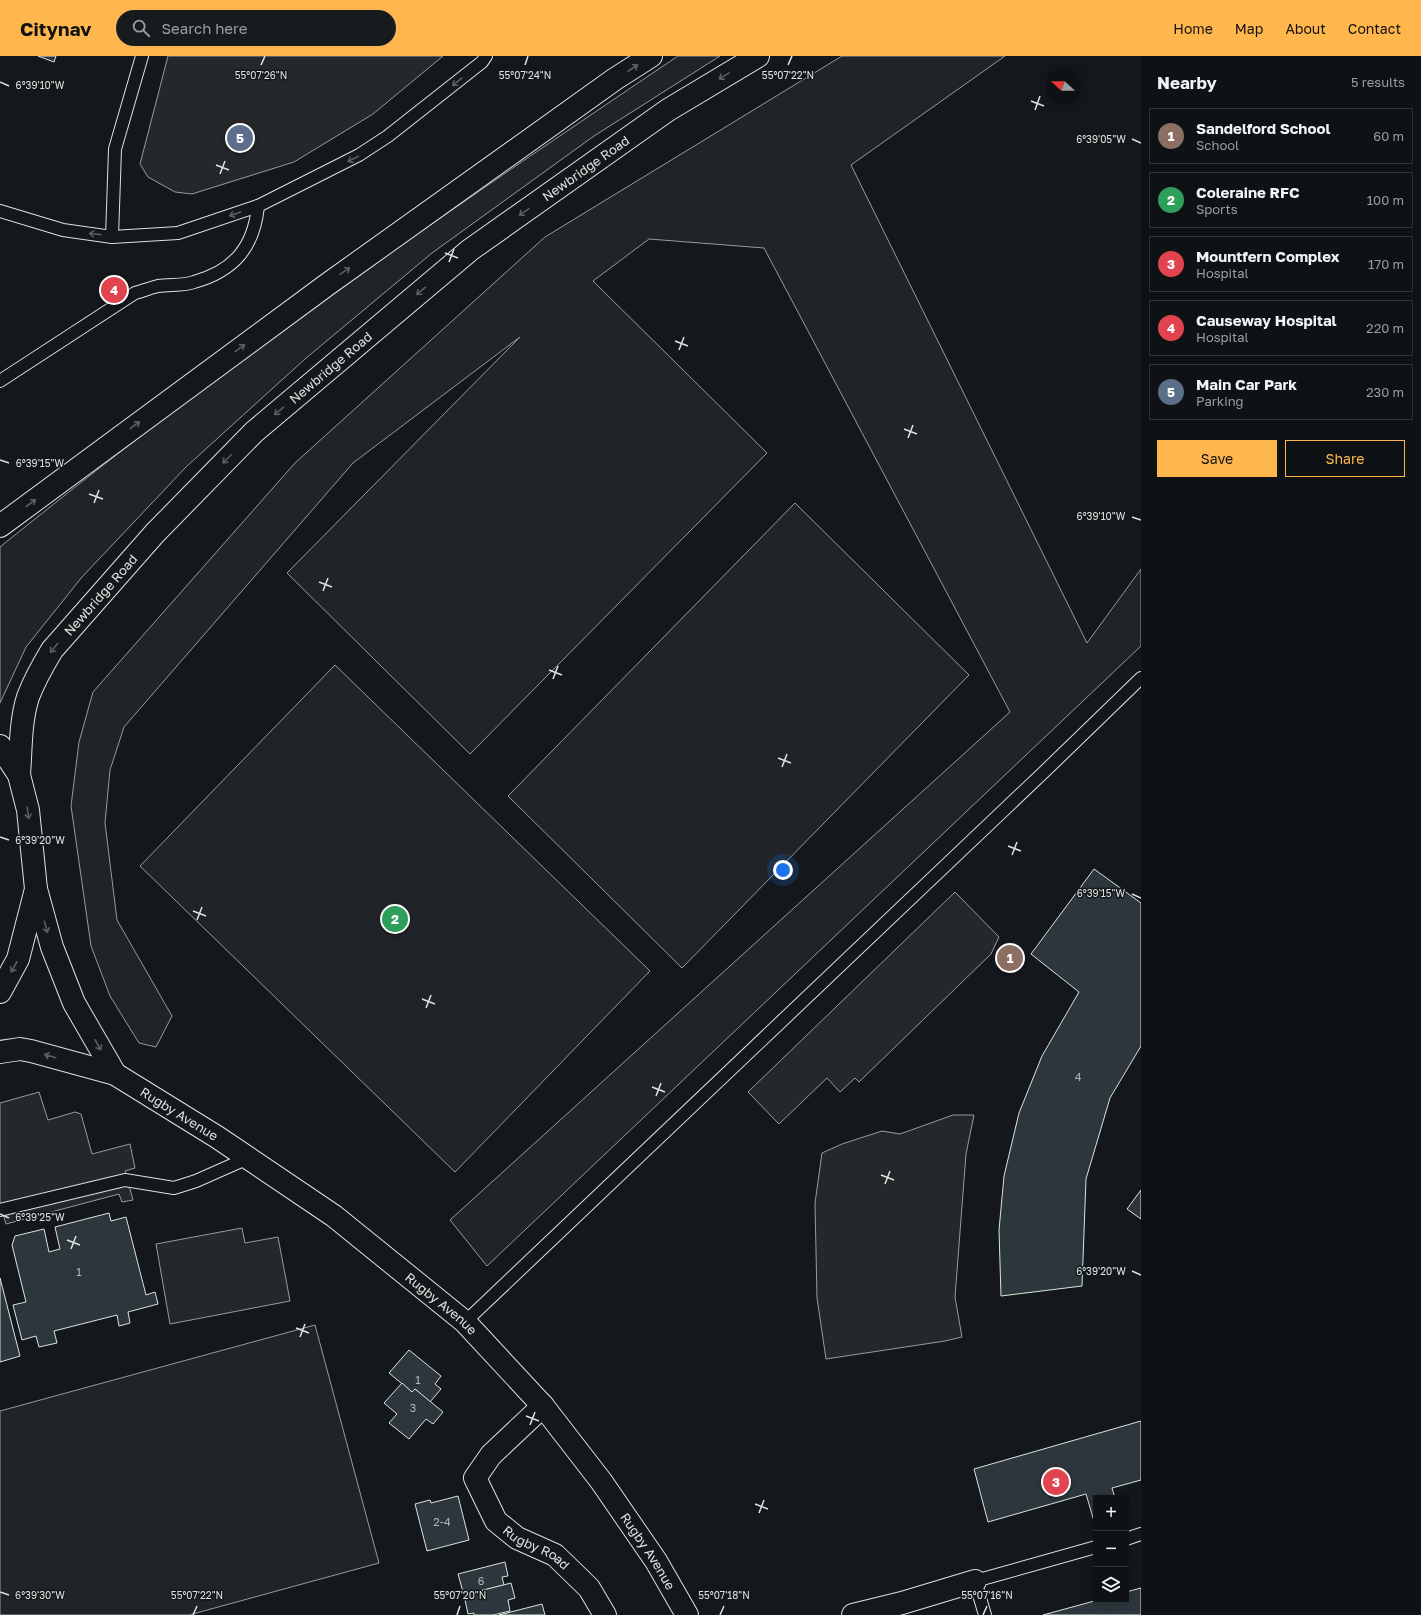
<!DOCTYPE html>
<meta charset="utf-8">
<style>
body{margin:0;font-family:"Golos Text",sans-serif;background:#181b1e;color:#f1f3f6}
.controls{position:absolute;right:12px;bottom:12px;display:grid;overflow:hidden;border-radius:0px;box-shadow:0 2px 10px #0003}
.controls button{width:36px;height:36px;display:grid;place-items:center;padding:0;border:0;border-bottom:1px solid #2f3234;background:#0f1215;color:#f1f3f6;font:20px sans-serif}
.compass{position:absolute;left:1045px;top:12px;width:36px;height:36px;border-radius:50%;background:#0f1215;box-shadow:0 2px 10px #0003;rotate:291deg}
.you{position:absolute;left:783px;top:814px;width:14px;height:14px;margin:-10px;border:3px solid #fff;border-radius:50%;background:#1a73e8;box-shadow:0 0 0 6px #1a73e833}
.badge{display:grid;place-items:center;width:26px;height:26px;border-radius:50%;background:#ffb74d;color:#fff;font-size:13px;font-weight:700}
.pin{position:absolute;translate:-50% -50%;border:2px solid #fff;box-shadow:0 1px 4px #0006}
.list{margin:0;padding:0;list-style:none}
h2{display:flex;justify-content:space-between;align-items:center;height:52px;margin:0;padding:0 16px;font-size:17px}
h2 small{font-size:13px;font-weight:400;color:#9b9ea0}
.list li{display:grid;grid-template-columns:26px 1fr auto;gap:12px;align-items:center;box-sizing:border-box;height:56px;margin:0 8px 8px;padding:0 8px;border:1px solid #2f3234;border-radius:0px}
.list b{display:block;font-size:15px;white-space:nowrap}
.list p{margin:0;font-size:13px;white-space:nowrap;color:#9b9ea0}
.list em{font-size:13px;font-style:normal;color:#9b9ea0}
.actions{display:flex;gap:8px;padding:12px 16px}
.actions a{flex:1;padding:9px 0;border:1px solid #ffb74d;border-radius:0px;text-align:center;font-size:14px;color:#ffb74d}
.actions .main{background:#ffb74d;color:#111}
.icon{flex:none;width:22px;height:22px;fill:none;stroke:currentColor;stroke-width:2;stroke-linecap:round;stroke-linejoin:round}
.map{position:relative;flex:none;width:1141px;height:1559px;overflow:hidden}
header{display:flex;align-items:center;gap:24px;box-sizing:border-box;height:56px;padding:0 20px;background:#ffb74d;color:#111}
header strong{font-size:19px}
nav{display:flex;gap:22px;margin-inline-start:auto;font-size:14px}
.search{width:280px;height:36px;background:#181b1e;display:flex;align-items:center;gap:10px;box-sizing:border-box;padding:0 14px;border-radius:22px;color:#9b9ea0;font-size:15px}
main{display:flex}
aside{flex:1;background:#0f1215}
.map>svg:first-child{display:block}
</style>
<header>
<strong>Citynav</strong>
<div class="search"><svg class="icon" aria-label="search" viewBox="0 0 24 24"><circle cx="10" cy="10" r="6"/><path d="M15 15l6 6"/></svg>Search here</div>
<nav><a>Home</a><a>Map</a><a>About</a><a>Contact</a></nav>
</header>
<main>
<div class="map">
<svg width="1141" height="1559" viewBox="0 0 1141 1559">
<rect width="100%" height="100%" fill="#14181c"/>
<g fill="#202428" stroke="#939e99">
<path d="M678,0H720L594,80L432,197L305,303L186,411L82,521L26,591L0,647V491C93,416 187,343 284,273C413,179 546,89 678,0Z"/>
<path d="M842,0H1005L851,109L1087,587L1141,513V590L487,1210L450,1164L1010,656L764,192L649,183L593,225L767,397L470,698L287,517L520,281L353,407L124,671L110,714L105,767L117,864L172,960L156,991L139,987L110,940L91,890L71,750L79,686L93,636L295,407L545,181Z"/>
<path d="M795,447L969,619L682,912L508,740Z"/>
<path d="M335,609L650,915L455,1116L140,810Z"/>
<path d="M315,1269L379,1507L189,1559H0V1355Z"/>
</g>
<g fill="#24282b" stroke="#939e99">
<path d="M168,0H443L373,58L294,106L192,138L175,136L148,121L140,108Z"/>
<path d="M955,836L999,881L991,898L859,1026L855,1022L840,1036L827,1022L779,1068L748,1036Z"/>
<path d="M39,1036L48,1064L75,1056L81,1058L92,1098L130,1088L135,1112L125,1115L133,1144L122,1146L119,1138L6,1168L3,1158H0V1047Z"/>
<path d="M953,1059H974L966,1098L955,1241L962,1281L945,1285L826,1303L817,1242L815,1147L822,1097L842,1088L882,1075L900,1078Z"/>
<path d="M242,1172L245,1187L278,1181L290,1245L170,1268L156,1188Z"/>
</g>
<g fill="#2c363c" stroke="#d8e6dc">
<path d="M38,0H56L54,6Z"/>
<path d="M1094,813L1141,847V990L1110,1042L1086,1123L1082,1230L1001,1240L999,1174L1004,1120L1019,1057L1042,1000L1079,936L1031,898Z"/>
<path d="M1141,1134V1163L1127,1153Z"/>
<path d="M109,1157L111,1165L126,1161L146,1239L155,1236L158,1248L128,1256L130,1267L119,1270L117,1259L54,1275L57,1287L39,1291L36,1280L22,1284L13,1249L26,1246L12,1189L15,1180L44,1173L49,1196L60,1193L55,1171Z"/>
<path d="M0,1222L20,1300L0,1306Z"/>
<path d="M409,1294L441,1320L435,1328L441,1333L430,1346L415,1333L412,1336L389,1317Z"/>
<path d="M402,1327L412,1336L415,1333L443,1356L433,1368L426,1363L409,1383L389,1367L397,1358L384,1347Z"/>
<path d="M1141,1365V1424L1112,1432L1115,1442H1096V1472L1086,1438L988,1466L974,1413Z"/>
<path d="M458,1440L469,1484L427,1495L415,1448L430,1444L431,1447Z"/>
<path d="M505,1506L508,1520L502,1521L504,1529L468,1538L467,1535L463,1536L458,1518Z"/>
<path d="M511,1527L515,1542L508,1544L510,1555L493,1559H474V1557L468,1558L464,1539Z"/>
<path d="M1141,1532V1559H1043L1098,1544H1126V1536Z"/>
<path d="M542,1548L545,1559H499Z"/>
</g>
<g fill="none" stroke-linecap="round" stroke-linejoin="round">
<defs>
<g id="lane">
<path d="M0,155L63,174L112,181L178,177L258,150L359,99L388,80L482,6L486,0"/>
<path d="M112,181L115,93L142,0"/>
<path d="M0,325L135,237C142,235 150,232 158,230C170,228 183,230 194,226C234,215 254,191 258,150"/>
<path d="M0,1154L125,1124L174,1132L196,1125L248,1102"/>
<path d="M465,1266L1045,715L1141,622"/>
<path d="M1126,1483L1141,1478"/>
<path d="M985,1559L975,1525L1096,1491"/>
</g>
<g id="street">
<path id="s1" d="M543,1350L491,1399L475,1422L496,1465L517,1482L555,1499L589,1532L605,1559"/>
<path d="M853,1559L902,1547L975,1525"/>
</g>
<g id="secondary">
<path d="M36,833L52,891L74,947L115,1018"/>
<path id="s2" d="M0,996L20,993L31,995L115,1018L217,1081L334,1160L465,1266L543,1350L601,1425L656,1505L687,1559"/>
</g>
<g id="highway">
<path d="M0,470L328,228L615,23L651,0"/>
<path d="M0,690L19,719L28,754L36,833L18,903L0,936"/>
<path id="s3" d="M19,719C21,694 20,666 28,641C34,625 43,609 52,594L155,477L254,376L470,194L668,54L758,0"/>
</g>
</defs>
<use href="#lane" stroke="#d8e6dc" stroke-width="14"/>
<use href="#street" stroke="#d8e6dc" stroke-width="24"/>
<use href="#secondary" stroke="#d8e6dc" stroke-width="24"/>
<use href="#highway" stroke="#d8e6dc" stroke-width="24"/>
<use href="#lane" stroke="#14181c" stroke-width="12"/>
<use href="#street" stroke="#14181c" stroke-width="22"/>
<use href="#secondary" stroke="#14181c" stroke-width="22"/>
<use href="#highway" stroke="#14181c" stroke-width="22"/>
</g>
<defs><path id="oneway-shaft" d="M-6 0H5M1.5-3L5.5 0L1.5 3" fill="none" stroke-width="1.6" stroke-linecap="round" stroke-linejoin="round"/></defs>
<g stroke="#59605f">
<use href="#oneway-shaft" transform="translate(633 12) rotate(-33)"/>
<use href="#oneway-shaft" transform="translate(724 20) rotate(149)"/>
<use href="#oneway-shaft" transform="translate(457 26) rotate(141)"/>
<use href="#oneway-shaft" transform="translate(353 103) rotate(153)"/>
<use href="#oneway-shaft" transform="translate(524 156) rotate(145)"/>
<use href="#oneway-shaft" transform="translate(235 158) rotate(161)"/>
<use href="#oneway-shaft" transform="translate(95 178) rotate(-173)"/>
<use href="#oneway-shaft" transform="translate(345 215) rotate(-35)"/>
<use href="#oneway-shaft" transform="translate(421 235) rotate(140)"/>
<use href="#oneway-shaft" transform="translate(240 292) rotate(-36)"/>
<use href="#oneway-shaft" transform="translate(279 355) rotate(140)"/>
<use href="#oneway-shaft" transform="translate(135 369) rotate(-37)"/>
<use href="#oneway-shaft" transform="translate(227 403) rotate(135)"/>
<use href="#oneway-shaft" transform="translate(31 447) rotate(-37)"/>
<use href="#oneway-shaft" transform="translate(54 592) rotate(128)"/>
<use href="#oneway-shaft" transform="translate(28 757) rotate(82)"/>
<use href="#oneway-shaft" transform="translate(46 871) rotate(75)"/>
<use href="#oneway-shaft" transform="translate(14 911) rotate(119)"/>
<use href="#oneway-shaft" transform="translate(98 989) rotate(61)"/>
<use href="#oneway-shaft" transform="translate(50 1000) rotate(-164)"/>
</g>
<path fill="none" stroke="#d8e6dc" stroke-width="1.5" d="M261,9L265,0M525,9L528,0M788,9L792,0M0,26L9,30M1031,45L1044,50M1035,54L1040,40M1132,83L1141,87M216,109L229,114M220,118L225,105M445,197L458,202M449,206L454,193M675,285L688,290M679,294L684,281M904,373L917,378M908,382L913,369M0,404L9,407M89,438L103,443M94,447L99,434M1132,461L1141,464M319,526L332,531M323,535L328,522M549,614L562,619M553,623L558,610M778,702L791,707M782,711L787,698M0,781L9,784M1008,790L1021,795M1012,799L1017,786M1132,838L1141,842M193,855L206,860M197,864L202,851M422,943L435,948M426,952L431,939M652,1031L665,1036M656,1040L661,1027M881,1119L894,1124M885,1128L890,1115M0,1158L9,1162M67,1184L80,1189M71,1193L76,1180M1132,1215L1141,1219M296,1272L309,1277M300,1281L305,1268M526,1360L539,1365M530,1369L535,1356M755,1448L768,1453M759,1457L764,1444M0,1536L9,1539M193,1559L197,1550M457,1559L460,1550M720,1559L724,1550M983,1559L987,1550"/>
<g text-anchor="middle" stroke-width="3" stroke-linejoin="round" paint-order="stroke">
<g font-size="11" fill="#adbab4">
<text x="1078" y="1025">4</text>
<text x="79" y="1220">1</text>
<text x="418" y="1328">1</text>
<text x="413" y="1356">3</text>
<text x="442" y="1470">2-4</text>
<text x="481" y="1529">6</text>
</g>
<g font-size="13" fill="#d8e6dc" stroke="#14181c">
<text dy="5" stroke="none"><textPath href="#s3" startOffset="853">Newbridge Road</textPath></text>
<text dy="5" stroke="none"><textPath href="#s3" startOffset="529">Newbridge Road</textPath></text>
<text dy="5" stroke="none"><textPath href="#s3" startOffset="205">Newbridge Road</textPath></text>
<text dy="5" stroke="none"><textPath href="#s2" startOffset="194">Rugby Avenue</textPath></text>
<text dy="5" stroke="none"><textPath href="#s2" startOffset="518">Rugby Avenue</textPath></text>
<text dy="5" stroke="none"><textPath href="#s1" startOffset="196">Rugby Road</textPath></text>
<text dy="5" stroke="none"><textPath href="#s2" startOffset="842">Rugby Avenue</textPath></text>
</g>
</g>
<g font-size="10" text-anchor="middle" fill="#d8e6dc" stroke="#14181c" stroke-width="3" stroke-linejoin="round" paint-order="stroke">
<text x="261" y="23">55°07'26"N</text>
<text x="525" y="23">55°07'24"N</text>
<text x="788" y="23">55°07'22"N</text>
<text x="40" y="33">6°39'10"W</text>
<text x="1101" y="87">6°39'05"W</text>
<text x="40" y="411">6°39'15"W</text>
<text x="1101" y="464">6°39'10"W</text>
<text x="40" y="788">6°39'20"W</text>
<text x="1101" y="841">6°39'15"W</text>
<text x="40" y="1165">6°39'25"W</text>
<text x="1101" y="1219">6°39'20"W</text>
<text x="40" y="1543">6°39'30"W</text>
<text x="197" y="1543">55°07'22"N</text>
<text x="460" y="1543">55°07'20"N</text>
<text x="724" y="1543">55°07'18"N</text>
<text x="987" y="1543">55°07'16"N</text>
</g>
</svg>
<div class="controls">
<button>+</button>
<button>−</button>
<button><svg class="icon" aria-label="layers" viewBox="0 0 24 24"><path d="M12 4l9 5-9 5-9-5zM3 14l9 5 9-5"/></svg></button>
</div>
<svg class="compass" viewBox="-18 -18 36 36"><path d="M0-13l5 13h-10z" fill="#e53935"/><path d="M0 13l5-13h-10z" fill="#9b9ea0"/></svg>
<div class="you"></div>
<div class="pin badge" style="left:1010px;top:902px;background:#8d6e63">1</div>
<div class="pin badge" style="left:395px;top:863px;background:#2e9e5b">2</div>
<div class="pin badge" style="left:1056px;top:1426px;background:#e0444e">3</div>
<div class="pin badge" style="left:114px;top:234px;background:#e0444e">4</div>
<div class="pin badge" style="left:240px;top:82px;background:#5c6f8a">5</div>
</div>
<aside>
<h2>Nearby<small>5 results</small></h2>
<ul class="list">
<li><span class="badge" style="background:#8d6e63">1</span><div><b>Sandelford School</b><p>School</p></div><em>60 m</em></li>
<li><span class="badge" style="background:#2e9e5b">2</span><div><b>Coleraine RFC</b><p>Sports</p></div><em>100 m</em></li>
<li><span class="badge" style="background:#e0444e">3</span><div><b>Mountfern Complex</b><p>Hospital</p></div><em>170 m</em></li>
<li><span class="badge" style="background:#e0444e">4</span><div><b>Causeway Hospital</b><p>Hospital</p></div><em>220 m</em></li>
<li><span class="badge" style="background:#5c6f8a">5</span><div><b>Main Car Park</b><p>Parking</p></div><em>230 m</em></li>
</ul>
<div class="actions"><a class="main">Save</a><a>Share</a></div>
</aside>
</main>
